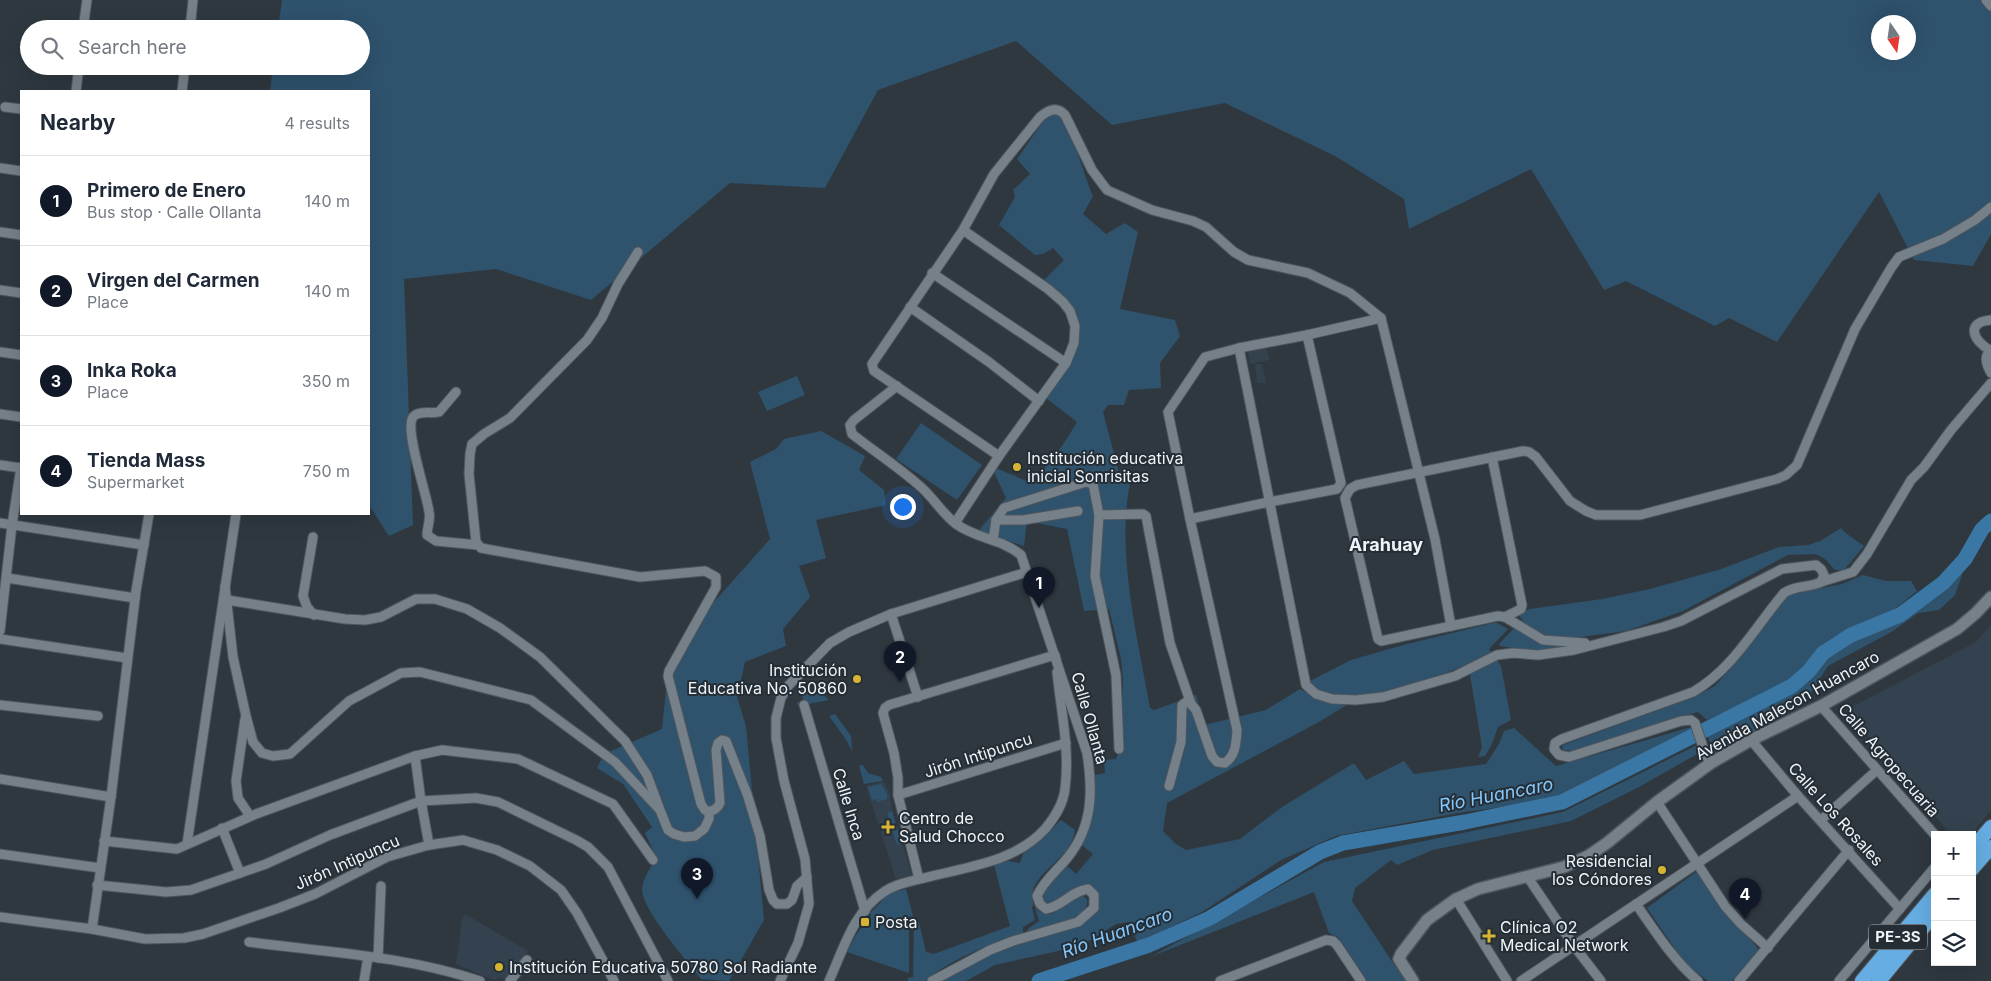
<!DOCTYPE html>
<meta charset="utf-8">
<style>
body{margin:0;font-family:Inter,sans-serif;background:#f2f2f3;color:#1f2937}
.controls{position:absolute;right:15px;bottom:15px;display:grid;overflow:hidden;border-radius:0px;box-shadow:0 5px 20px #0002}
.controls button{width:45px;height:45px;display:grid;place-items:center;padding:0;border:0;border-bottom:1px solid #e0e1e3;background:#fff;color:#1f2937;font:25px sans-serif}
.compass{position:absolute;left:1871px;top:15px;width:45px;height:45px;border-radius:50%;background:#fff;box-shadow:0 5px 20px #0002;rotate:167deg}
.you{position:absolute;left:902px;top:506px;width:18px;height:18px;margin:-12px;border:4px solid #fff;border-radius:50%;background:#1a73e8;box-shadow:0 0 0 8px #1a73e833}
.badge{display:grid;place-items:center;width:32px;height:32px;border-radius:50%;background:#111827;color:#fff;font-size:16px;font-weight:700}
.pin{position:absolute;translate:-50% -41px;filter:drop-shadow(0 1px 2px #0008)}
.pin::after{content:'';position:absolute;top:26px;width:18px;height:15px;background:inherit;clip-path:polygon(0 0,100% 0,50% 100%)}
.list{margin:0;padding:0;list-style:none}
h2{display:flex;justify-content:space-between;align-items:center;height:65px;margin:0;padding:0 20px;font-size:21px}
h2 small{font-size:16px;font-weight:400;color:#747a83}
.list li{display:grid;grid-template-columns:32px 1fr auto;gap:15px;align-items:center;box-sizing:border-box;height:90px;padding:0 20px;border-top:1px solid #e0e1e3}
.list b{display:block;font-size:19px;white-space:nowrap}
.list p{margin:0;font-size:16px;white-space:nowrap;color:#747a83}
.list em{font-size:16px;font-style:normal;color:#747a83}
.icon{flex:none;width:28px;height:28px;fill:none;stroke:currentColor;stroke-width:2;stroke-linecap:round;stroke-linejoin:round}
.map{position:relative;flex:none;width:1991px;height:981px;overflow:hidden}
.search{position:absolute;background:#fff;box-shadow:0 5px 20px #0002;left:20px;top:20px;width:350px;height:55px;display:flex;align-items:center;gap:12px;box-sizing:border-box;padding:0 18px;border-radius:28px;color:#747a83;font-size:19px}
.panel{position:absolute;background:#fff;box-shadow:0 5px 20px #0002;left:20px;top:90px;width:350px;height:425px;border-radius:0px}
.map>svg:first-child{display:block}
</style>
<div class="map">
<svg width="1991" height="981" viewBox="0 0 1991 981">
<rect width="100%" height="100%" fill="#2f383f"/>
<g fill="#33424e">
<path d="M1266,348L1270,360L1250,364L1248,352Z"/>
<path d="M1255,364H1262L1266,383H1257Z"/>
<path d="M1991,625V810L1971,835H1951L1846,710L1976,642Z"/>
<path d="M884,782L890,794L892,811L912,875L896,879L866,786Z"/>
<path d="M465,914L528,951L507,981L499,977L494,980L456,964L462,920Z"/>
</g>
<g fill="#2f526d" fill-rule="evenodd">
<path d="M282,0H1991V234L1973,266L1914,260L1879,192L1777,342L1729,318L1715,326L1626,281L1604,290L1531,169L1409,229L1404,199L1335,156L1225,103L1112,125L1016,41L878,90L825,188L730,183L591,300L496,269L404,279L413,525L389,536L369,505V91H270L273,66H361V29H278ZM1878,22H1908V52H1878Z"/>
<path d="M1058,114C1075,134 1082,171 1093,196L1083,214L1106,234L1125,223L1138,232L1120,309L1175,320L1180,336L1160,363L1161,388L1129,390L1124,405H1108L1103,412L1120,476L1130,484C1116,553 1138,639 1150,708L1154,710L1196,695L1204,725L1266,710L1300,689L1319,699L1350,703L1319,722L1167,803L1163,831L1176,844L1186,850L1240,839L1282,807L1354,763L1366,780L1404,761L1414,774L1486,764L1499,744L1504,731L1514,728L1556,766L1695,726L1697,730L1566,795L1545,801L1458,813L1336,836L1281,860L1202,912L1138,943L1128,922L1116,924L1081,946L995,965L966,981H938L1005,948L1074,928L1086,922L1097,906L1086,886C1082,887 1077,887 1073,889C1063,894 1057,907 1044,902L1042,896L1043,890L1065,864L1076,874L1093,854L1080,844L1090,776L1105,773L1104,760L1116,759L1120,748L1123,679L1121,659L1109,609L1084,611L1067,529L1027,521L1024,546L986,534L980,529L1006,498L991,466L1029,482C1051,465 1063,445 1077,422L1046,398L1060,376L1074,328L1064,302L1043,281L1064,260L1053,248L1043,254L1035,255L999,225L1015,197L1013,190L1030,174L1017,159L1044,120L1050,115Z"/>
<path d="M797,376L805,395L767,411L758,392Z"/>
<path d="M921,423L982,465L957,500L896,459Z"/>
<path d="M821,431L865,456L859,470L884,490L886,505L816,520L826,558L799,566L810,597L783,629L786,646L745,662L737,697L746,726L764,920L729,981L701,979C687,961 643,911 642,890C642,880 651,865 657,859L645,833L652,827L623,784L597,768L604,754L662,729L667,680L706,611L770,539L750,462L776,449L784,439Z"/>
<path d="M1841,528L1847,534L1864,546L1844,570H1835L1824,558L1815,554L1788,555L1683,611L1626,631L1566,639L1543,635L1528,627L1518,614L1530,609L1602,599L1650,589L1721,569L1779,547L1808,545L1820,541Z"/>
<path d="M1961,568L1962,575L1955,595L1939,610L1918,613L1893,631L1828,666L1805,702L1716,752L1712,749L1707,734L1800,687L1824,656L1847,641L1909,614L1945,586Z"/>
<path d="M1863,575L1886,581H1911L1917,591L1894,610L1837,636L1821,645L1806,665L1790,682L1707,720L1698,712L1572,751L1562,750L1563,745L1692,698L1715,686L1736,662L1782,600L1794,593L1842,584Z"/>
<path d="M1493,623H1497L1508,629L1489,649L1492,654C1457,669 1420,684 1383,694C1363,700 1321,699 1306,683L1351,660L1403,645Z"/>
<path d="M1515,627C1541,647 1551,648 1584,645L1538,652L1500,646L1499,644Z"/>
<path d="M1496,659L1501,666L1511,720L1498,727L1491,746L1485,756L1478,757L1482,747L1470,675Z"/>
<path d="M818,690L829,700L798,706L797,702L803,701L802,694Z"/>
<path d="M835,714L851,736L852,751L845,738L829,716Z"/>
<path d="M1699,744V753L1639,787L1571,821L1433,850L1397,865L1391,860L1355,888L1352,901L1405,981H1367L1338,937L1329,933L1314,892L1150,957L1324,862L1563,812Z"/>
<path d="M863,765L868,773L881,777L883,781L864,784L859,766Z"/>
<path d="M881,784L887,794V799L877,802L876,799L872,800L868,787Z"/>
<path d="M892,811L902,844L897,845L887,813Z"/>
<path d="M1061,820L1075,830C1074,835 1073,840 1070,845C1060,864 1024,880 1034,905L1032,907L1035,920L1023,927V933C992,943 950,959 925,981H908V978L913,977L914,923L919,922L926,952L934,954L1010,926L994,865L1004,860L1020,863L1025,848L1038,842Z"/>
<path d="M1696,872L1759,950L1732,981H1708L1685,963L1647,908Z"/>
<path d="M906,889L913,916L909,917V973L847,952L856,935L871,915L870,913L890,893Z"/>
<path d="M1083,896L1087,899C1091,921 1044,927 1027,932L1028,929L1039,921L1035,908L1042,913L1051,914L1078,897Z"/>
</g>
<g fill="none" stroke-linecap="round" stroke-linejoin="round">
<path stroke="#3a77a4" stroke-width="15" d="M1039,981L1149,945L1210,918L1320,852L1343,843L1465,822L1562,802L1792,686L1809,671L1823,653L1851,635L1900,615L1943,583L1965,559L1982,529L1991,521"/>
<defs>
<g id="minor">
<path d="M1986,0L1991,6"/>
<path d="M83,29L87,0"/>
<path d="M190,29L193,0"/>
<path d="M76,91L79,66"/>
<path d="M182,91L185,66"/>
<path d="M5,107L21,109"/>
<path d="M0,168L21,171"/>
<path d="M963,230L1048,289L1063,302L1070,311L1075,326L1074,343L1066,363L999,456L874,371L872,364L963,230L994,174L1040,117C1048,110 1057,106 1065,115L1092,170L1107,190L1152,210L1193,221L1206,227L1234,252L1248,260L1308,273L1350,293L1381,318L1435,539L1451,626"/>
<path d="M0,232L21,235"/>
<path d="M638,252L618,284L602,318L587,340L510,418L484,434L472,444L470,454L469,474L476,542L481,548L640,577L705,571L716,577V587L669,671L668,676L701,804L705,810C712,813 717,809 720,803L716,750L718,743L722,740L726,741L747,794L760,836L769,890L773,900L777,904H787L792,900L797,886L807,877"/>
<path d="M932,273L1066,363"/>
<path d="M0,290L21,293"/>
<path d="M910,307L989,362L1039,401"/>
<path d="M1239,348L1306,685L1316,694L1332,699L1356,700L1383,697L1455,676L1497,655L1513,653L1538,655L1574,650L1663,627L1681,621L1782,569L1816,565L1821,569L1824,575L1821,582C1809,588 1795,585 1784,593C1755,627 1733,669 1693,692L1562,739L1555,743L1554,749L1559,755L1569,757L1681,721L1691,720L1695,723L1706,756L1711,763"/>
<path d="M1990,350C1973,341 1965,322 1991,320"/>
<path d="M1991,350C1983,356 1987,366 1991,373"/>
<path d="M0,352L21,355"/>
<path d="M897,386L854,420L850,425L852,434C875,452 900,468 922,488C934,499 943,514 956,524C977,539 1002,539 1021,555L1087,753C1093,790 1093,826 1068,857C1058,870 1044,880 1037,896L1040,904L1046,909C1063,906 1071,891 1088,889L1094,895V908L1078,922L1013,941L990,950L932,981"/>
<path d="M456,392L439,412C432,414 418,410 413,417C404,430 427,494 429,512C431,520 427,527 427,535L436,541L478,545"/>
<path d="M0,414L21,417"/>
<path d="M1492,457L1522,605L1521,609L1505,617L1498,616L1381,641L1378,639L1345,498L1350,489L1357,485L1523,451L1529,452L1536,457L1570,501L1586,511L1596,515H1640L1777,479L1786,475L1797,465L1855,329L1891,268L1899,257L1943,239L1975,220L1991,207"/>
<path d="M0,465L21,468"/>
<path d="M1099,515L1095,576L1116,675L1119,749"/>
<path d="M1190,519L1269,502L1337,489L1341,483L1307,335"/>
<path d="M996,520H1023L1078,511"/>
<path d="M0,523L144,545"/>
<path d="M955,523L999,456"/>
<path d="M313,537L303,596L307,607L314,615"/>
<path d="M993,540L996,520L1004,508L1086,482L1093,484L1099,515L1143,514L1146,516L1170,643L1191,704"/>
<path d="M7,578L135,598"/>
<path d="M1821,582L1853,572L1867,554L1911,480L1924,467L1951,430L1991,383"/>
<path d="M225,586L233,657L246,716L253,742L262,753L273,756L290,754L349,701L401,673L420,672L531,700L615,762L660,810L668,830L674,834L684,837L695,836L704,829L709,819V812"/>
<path d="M227,600L345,619L365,620L381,617L416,599H435L467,609L500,628L540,657L625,741L647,775L659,807"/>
<path d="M891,614L918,697"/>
<path d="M1505,617L1543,640L1585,643"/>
<path d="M0,631L12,525L21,467"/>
<path d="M0,639L127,658"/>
<path d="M0,705L98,716"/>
<path d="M804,705L865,911"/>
<path d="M1821,706L1935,835"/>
<path d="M245,719L236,781L238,798L250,816"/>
<path d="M1751,740L1798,796L1900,909"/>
<path d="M415,756L421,801L429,845"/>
<path d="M0,779L111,797"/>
<path d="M1169,786L1181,742L1182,705L1186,702L1191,704L1196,710L1212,756L1217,762L1225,763C1236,755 1236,743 1237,730L1190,519L1168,412L1205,357L1239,348L1307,335L1381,318"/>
<path d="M898,795L1066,743"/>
<path d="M1657,802L1725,906L1741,924L1768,948"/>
<path d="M1821,820L1877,770"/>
<path d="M222,828L240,873"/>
<path d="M104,841L177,849L256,814L415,756L442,750L518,759L613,804L653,860"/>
<path d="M187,844L236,514"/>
<path d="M0,854L100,868"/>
<path d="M1527,876L1574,946L1601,981"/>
<path d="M919,879L898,795V778L894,753L883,713L885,708L889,705L1055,655L1056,659"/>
<path d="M97,885L166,892L191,890L266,864L330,835L421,801L476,798L498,802L576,840L588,847L608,867L668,981"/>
<path d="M1456,899L1507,981"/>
<path d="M1636,904C1655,931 1673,960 1698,981"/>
<path d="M0,917L92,929L145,939L184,938L203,934L279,908L315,894L387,857L429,845L463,840L497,850L530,866L561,890L577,913L614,981"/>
<path d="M92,929L111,797L136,591L149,514"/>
<path d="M249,942C326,952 406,956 480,981"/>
<path d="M378,958L381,886"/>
<path d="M364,981L368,957"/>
<path d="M510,981L527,960"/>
<path d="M780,981L798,943L809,904L805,859L784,781L776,738V718L781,698L788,686L830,643L849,632L891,614L1027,572"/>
<path d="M829,981C843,950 854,911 884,892C895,884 911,881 924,878C965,867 1014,863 1045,829C1055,817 1063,805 1065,789C1070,750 1061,711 1057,672"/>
<path d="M1220,981L1326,940L1333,941L1337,945L1361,981"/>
<path d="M1521,981L1798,796"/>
<path d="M1739,981L1849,850"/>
<path d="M1839,981L1935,867"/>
</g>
<path id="tertiary" d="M1413,981L1399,959L1401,954L1427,920L1456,899L1478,889L1564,867L1588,856L1607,843L1657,802L1711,763L1751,740L1821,706L1957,629L1976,613L1991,597"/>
<g id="trunk">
<path d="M1972,849L1991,827"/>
<path d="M1972,869L1991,847"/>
<path d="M1862,981L1935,894"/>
<path d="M1879,981L1935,913"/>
</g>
</defs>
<use href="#minor" stroke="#4f565d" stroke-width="11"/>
<use href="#tertiary" stroke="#4f565d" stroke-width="14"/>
<use href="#trunk" stroke="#4f565d" stroke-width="16"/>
<use href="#minor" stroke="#768088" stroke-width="9"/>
<use href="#tertiary" stroke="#768088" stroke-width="11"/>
<use href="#trunk" stroke="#65ade2" stroke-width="14"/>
</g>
<g fill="#d7b434" stroke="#252e35" stroke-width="2">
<circle cx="1017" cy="467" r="5"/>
<circle cx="857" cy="679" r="5"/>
<path d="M885.5 819.5h5v5h5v5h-5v5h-5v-5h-5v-5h5z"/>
<circle cx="1662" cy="870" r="5"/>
<rect x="860" y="917" width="10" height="10" rx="2.5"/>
<path d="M1486.5 928.5h5v5h5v5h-5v5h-5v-5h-5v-5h5z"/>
<circle cx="499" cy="967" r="5"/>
</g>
<g text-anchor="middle" stroke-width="4" stroke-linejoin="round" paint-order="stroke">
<rect fill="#252e35" stroke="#b2b9be" stroke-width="1" x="1869" y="924.5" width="58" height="25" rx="4"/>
<g font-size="15" font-weight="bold" fill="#eef4f9">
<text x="1898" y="942">PE-3S</text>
</g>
<g font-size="16" fill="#eef4f9" stroke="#252e35" text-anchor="start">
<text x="1027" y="464">Institución educativa<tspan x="1027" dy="18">inicial Sonrisitas</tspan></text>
<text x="847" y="676" text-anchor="end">Institución<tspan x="847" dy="18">Educativa No. 50860</tspan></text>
<text x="899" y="824">Centro de<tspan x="899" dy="18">Salud Chocco</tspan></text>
<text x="1652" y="867" text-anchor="end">Residencial<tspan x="1652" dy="18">los Cóndores</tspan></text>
<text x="875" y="928">Posta</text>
<text x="1500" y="933">Clínica O2<tspan x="1500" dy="18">Medical Network</tspan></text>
<text x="509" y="973">Institución Educativa 50780 Sol Radiante</text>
</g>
<g font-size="16" fill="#eef4f9" stroke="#252e35">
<text transform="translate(1787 705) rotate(-29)" y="6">Avenida Malecon Huancaro</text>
<text transform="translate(1090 718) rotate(74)" y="6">Calle Ollanta</text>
<text transform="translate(978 755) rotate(-18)" y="6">Jirón Intipuncu</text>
<text transform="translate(1889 760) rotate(49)" y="6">Calle Agropecuaria</text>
<text transform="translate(849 804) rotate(73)" y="6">Calle Inca</text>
<text transform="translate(1836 814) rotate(48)" y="6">Calle Los Rosales</text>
<text transform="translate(347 862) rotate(-24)" y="6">Jirón Intipuncu</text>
</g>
<g font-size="18" font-weight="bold" fill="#eef4f9" stroke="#252e35">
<text x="1386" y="551">Arahuay</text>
</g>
<g font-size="18" font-style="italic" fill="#86c7fb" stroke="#252e35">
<text transform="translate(1496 795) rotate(-11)" y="6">Río Huancaro</text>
<text transform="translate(1117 933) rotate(-20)" y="6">Río Huancaro</text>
</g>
</g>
</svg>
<div class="controls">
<button>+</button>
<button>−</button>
<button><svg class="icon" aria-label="layers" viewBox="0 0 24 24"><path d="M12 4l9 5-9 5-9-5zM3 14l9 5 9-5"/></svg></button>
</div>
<svg class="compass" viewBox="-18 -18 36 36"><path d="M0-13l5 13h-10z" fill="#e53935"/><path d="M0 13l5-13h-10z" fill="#747a83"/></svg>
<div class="you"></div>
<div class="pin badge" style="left:1039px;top:608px">1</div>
<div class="pin badge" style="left:900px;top:682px">2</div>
<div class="pin badge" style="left:697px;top:899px">3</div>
<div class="pin badge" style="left:1745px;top:919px">4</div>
<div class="search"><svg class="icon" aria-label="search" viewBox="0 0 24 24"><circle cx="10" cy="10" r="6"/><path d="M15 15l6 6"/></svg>Search here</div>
<section class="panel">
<h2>Nearby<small>4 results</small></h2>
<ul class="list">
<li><span class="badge">1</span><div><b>Primero de Enero</b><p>Bus stop · Calle Ollanta</p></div><em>140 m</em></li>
<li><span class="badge">2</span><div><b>Virgen del Carmen</b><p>Place</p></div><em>140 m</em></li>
<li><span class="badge">3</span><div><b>Inka Roka</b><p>Place</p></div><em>350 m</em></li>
<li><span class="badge">4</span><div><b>Tienda Mass</b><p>Supermarket</p></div><em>750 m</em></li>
</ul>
</section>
</div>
